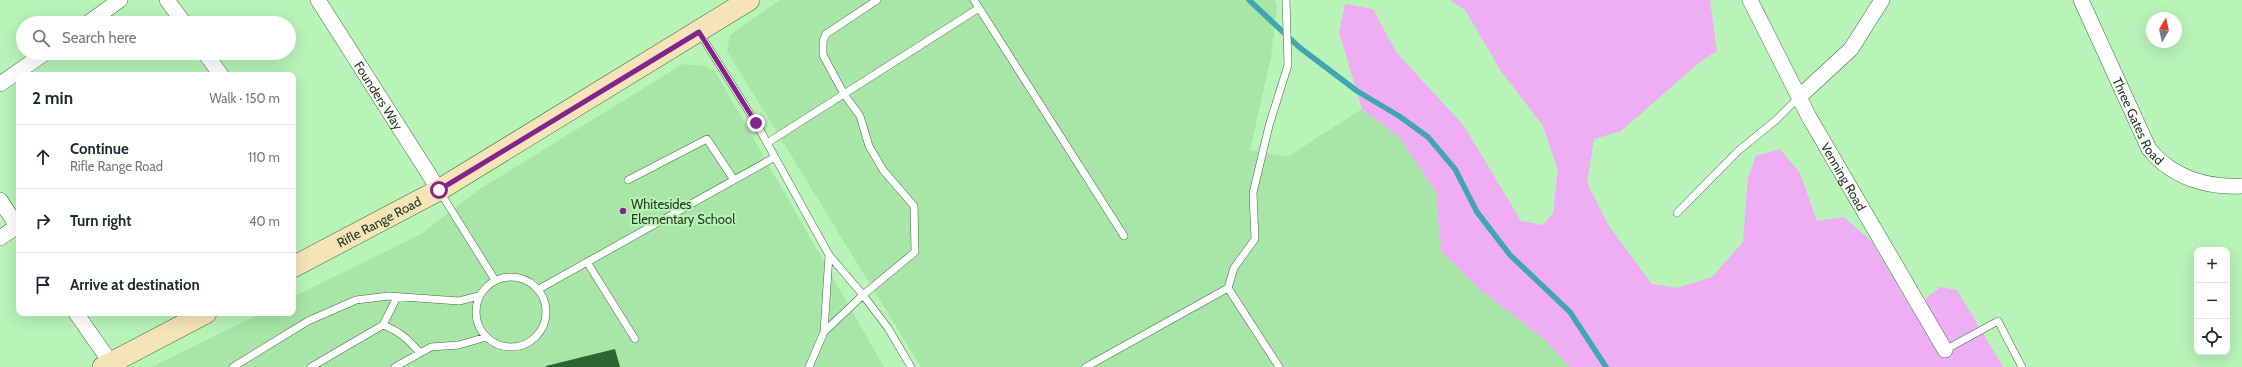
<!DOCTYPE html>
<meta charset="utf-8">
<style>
body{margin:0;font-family:Cabin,sans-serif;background:#f6f6f7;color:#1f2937}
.controls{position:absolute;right:12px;bottom:12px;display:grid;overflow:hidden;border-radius:8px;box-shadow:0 4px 16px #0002}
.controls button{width:36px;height:36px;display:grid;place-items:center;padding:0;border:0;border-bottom:1px solid #e0e1e3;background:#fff;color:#1f2937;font:20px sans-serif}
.compass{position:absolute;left:2146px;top:12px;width:36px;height:36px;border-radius:50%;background:#fff;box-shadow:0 4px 16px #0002;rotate:9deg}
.stop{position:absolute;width:12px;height:12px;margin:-9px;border:3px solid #85238d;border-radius:50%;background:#fff}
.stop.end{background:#85238d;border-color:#fff;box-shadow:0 1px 4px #0008}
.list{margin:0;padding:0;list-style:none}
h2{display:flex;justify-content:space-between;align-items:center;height:52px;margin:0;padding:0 16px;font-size:17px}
h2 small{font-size:13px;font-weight:400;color:#747a83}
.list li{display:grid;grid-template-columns:26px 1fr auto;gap:12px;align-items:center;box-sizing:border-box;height:64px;padding:0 16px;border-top:1px solid #e0e1e3}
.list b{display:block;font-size:15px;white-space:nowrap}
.list p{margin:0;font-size:13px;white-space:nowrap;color:#747a83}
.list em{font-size:13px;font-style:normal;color:#747a83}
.icon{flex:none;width:22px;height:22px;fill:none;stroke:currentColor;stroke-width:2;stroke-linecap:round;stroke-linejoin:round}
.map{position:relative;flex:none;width:2242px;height:367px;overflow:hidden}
.search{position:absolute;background:#fff;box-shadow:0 4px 16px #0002;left:16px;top:16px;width:280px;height:44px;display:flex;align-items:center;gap:10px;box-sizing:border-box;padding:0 14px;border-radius:22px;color:#747a83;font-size:15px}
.panel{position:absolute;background:#fff;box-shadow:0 4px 16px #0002;left:16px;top:72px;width:280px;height:244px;border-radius:8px}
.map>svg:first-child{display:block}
.built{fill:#a7e6a7}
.green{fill:#efaef3}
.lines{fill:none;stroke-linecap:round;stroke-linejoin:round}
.stream{stroke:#40a6b1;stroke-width:5.5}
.building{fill:#2e6431}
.lane-casing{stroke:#3b713e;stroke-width:8}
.street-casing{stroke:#3b713e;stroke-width:16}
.secondary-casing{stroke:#3b713e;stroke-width:22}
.lane{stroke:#fff;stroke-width:7}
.street{stroke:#fff;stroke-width:15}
.secondary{stroke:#f4e4b8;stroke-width:21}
.route{stroke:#85238d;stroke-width:5}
.poi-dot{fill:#85238d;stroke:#b8f3b8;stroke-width:1.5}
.labels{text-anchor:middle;stroke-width:4;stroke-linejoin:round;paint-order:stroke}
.street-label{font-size:13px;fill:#243b24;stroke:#b8f3b8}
.poi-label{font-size:13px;fill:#243b24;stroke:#b8f3b8;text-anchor:start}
</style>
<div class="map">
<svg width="2242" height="367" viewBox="0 0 2242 367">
<rect width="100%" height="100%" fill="#b8f3b8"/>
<!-- built -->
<path class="built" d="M780,0H1275L1277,7L1271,57L1250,150L1287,157L1362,109L1399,137L1436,192L1441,251L1477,287L1545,340L1570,367H921L727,51L730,35Z
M683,64L704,66L716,73L884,367H152L261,313H293V297L421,234L480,189Z"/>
<!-- green -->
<path class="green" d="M1450,0H1710L1717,51L1700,62L1621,131L1594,139L1587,183L1609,226L1652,284L1677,288L1712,277L1743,242L1748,178L1756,156L1780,149L1800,173L1817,221L1844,217L1872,242L1912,310L1940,287L1957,290L2003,367H1570L1545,340L1477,287L1441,251L1436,192L1399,137L1362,109L1339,32L1345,4L1373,9L1396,52L1464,126L1521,221L1543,225L1553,213L1558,170L1543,126L1501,71L1465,10Z"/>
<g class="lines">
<!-- stream -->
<path class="stream" d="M1249,0L1299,47L1357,91L1399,116L1428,137L1455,169L1477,212L1510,255L1570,312L1606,367"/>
</g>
<!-- building -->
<path class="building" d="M615,349L620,367H546V366Z"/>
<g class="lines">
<defs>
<path id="lane" d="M979,8L1124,236
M699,32L756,123L829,255L863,295L888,328L911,367
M767,143L979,8L974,0
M628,180L707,139L734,180
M440,192L495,280
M1677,213L1738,151L1776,120L1799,97
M587,262L635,339
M476 312a35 35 0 1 1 70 0a35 35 0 1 1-70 0Z
M539,289L775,157
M383,325C399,331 408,339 420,353
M824,332L829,255
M1945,350L1998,321L2022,367
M233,367L308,321L356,300L389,296L459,301L479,296
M311,367L383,325L397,297
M395,367L431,347L459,345L486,337
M809,367L824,332L863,295L915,252L914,206L883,170L869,146L860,116L844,94L823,55V41L826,34L877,0
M1086,367L1228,288
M1279,367L1228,288L1234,268L1255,239L1253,193L1269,126L1288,65L1286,0"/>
<g id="street">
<path d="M167,0L184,23"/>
<path id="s1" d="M318,0L439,190"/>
<path id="s2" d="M1750,0L1809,117L1945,350"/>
<path id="s3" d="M2081,0L2149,149C2172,177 2206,188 2242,186"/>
<path d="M88,23L120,0"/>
<path d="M205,53L221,75"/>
<path d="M0,84L45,53"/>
<path d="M1799,97L1851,49L1882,0"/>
<path d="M0,200L19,229"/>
<path d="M0,238L19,225"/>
<path d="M76,313L111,363"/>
</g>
<g id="secondary">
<path id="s4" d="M293,267L439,190L749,0"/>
<path d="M103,367L206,313"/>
</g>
</defs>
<!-- lane casing -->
<use href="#lane" class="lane-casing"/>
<!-- street casing -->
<use href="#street" class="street-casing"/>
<!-- secondary casing -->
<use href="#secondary" class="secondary-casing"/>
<!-- lane -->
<use href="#lane" class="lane"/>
<!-- street -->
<use href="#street" class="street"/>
<!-- secondary -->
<use href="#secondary" class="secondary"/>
</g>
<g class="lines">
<!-- route -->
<path class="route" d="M439,190L699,32L756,123"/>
</g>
<!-- markers -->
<circle class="poi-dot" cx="623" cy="211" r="4"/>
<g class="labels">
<!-- street labels -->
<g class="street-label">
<text dy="5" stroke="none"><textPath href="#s1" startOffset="113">Founders Way</textPath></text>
<text dy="5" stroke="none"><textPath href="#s3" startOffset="134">Three Gates Road</textPath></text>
<text dy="5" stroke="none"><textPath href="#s2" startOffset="200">Venning Road</textPath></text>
<text dy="5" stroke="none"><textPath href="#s4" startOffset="97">Rifle Range Road</textPath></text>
</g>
<!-- poi labels -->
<g class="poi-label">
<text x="631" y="209">Whitesides<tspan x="631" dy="15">Elementary School</tspan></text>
</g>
</g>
</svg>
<div class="controls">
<button>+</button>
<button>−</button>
<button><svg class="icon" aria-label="locate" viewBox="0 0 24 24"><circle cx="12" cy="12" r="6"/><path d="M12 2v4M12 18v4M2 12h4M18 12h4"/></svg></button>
</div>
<svg class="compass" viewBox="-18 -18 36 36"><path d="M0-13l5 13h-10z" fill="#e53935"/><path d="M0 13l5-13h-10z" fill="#747a83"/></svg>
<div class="stop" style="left:439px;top:190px"></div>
<div class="stop end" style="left:756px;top:123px"></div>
<div class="search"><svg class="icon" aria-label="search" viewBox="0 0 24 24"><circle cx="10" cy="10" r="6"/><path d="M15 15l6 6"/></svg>Search here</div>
<section class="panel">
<h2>2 min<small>Walk · 150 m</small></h2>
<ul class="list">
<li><svg class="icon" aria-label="ahead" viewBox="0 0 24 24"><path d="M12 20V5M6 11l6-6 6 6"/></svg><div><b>Continue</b><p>Rifle Range Road</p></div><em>110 m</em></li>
<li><svg class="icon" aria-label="right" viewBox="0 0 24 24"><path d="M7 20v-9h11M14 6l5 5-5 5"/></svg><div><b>Turn right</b></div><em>40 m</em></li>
<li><svg class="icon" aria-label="arrive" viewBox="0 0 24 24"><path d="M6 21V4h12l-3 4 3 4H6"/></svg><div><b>Arrive at destination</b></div></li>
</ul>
</section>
</div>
